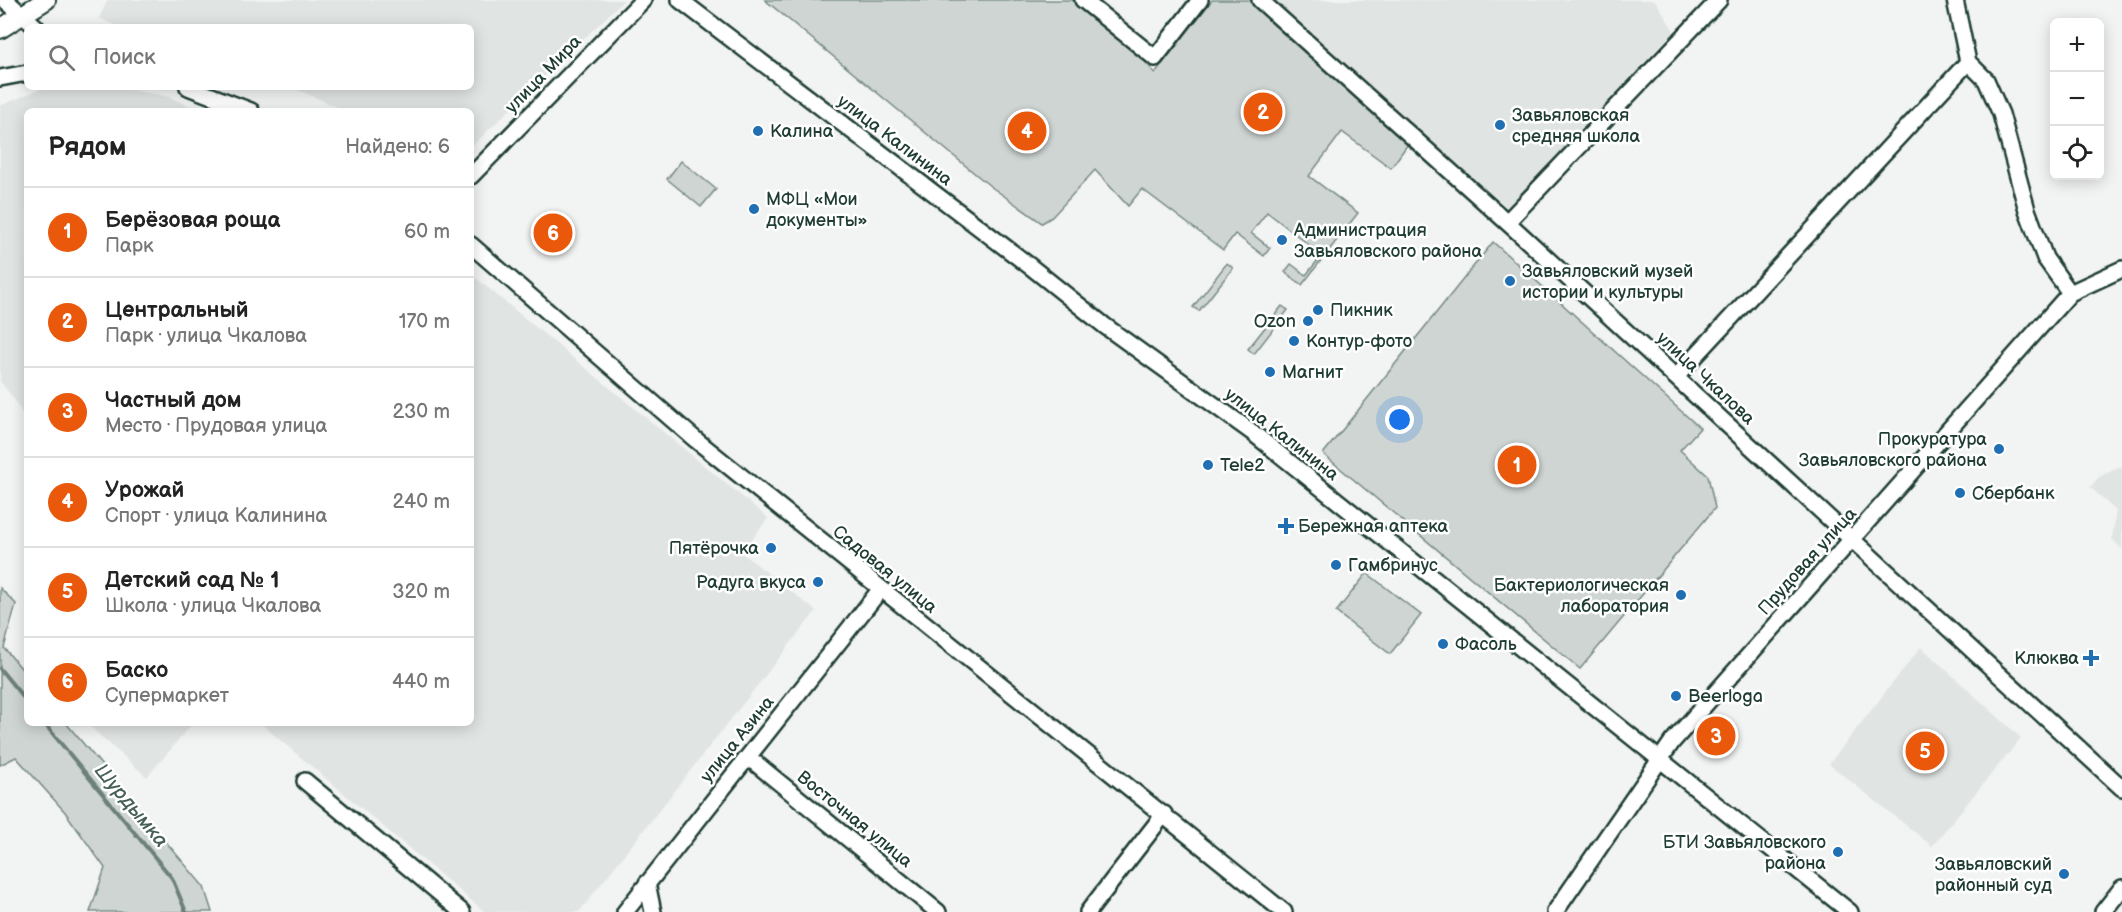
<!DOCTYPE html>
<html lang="ru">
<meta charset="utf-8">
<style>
body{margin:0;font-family:"Balsamiq Sans",sans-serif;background:#f6f6f6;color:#222}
.controls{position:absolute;right:18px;top:18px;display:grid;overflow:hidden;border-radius:9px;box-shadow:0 3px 15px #0003}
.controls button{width:54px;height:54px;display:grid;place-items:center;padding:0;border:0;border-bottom:2px solid #e0e0e0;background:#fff;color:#222;font:30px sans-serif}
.you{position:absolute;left:1400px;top:420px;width:21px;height:21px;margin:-15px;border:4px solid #fff;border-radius:50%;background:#1a73e8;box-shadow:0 0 0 9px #1a73e833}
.badge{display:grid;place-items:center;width:39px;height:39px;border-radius:50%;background:#ea580c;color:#fff;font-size:20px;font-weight:700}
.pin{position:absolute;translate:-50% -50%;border:3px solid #fff;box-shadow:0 2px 6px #0006}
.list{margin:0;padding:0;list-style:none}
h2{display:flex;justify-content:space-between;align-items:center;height:78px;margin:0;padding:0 24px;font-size:26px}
h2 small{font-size:20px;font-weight:400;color:#767676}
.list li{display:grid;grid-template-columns:39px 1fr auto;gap:18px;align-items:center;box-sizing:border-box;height:90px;padding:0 24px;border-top:2px solid #e0e0e0}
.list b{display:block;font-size:22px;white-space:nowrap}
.list p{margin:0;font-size:20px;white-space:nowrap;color:#767676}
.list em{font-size:20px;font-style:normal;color:#767676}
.icon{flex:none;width:33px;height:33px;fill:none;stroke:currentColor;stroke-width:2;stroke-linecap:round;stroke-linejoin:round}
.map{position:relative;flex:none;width:2122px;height:912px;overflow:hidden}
.search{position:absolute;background:#fff;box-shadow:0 3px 15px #0003;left:24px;top:24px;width:450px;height:66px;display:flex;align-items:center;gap:15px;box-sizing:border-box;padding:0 21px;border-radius:9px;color:#767676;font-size:22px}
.panel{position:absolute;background:#fff;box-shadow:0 3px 15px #0003;left:24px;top:108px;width:450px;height:618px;border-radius:9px}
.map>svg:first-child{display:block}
.built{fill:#e0e4e3}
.green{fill:#ced5d3;stroke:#768984;stroke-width:1.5}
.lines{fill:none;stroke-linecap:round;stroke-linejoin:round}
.stream{stroke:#6d807b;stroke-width:4}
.minor-casing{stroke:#1f3d34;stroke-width:20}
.major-casing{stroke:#1f3d34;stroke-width:22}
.minor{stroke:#fff;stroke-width:15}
.major{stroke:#fff;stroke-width:18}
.poi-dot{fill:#1f6fb2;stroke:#fff;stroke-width:2}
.labels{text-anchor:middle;stroke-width:5;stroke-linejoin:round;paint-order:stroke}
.street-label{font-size:18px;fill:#1f3d34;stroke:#fff}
.poi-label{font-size:18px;fill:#1f3d34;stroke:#fff;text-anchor:start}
.water-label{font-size:20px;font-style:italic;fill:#465f57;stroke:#fff}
</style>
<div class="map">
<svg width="2122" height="912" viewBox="0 0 2122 912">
<rect width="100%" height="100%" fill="#f2f3f3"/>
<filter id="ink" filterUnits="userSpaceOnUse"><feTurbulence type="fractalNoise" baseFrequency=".0167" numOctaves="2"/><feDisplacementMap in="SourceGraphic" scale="12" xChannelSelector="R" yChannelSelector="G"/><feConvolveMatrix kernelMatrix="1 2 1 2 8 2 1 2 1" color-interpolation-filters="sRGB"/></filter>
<g filter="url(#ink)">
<!-- built -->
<path class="built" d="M108,0H624L471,147V111H347L291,87H471V27H118L99,18Z
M1270,0H1655L1674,31L1508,208Z
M45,87H117L169,97L201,111H27V423L16,402L0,381V106Z
M471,274L768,518L742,553L816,611L579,912H485L260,723H471Z
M2122,466V549L2112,539L2116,511L2090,487L2099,477Z
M1921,647L2021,738L1932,846L1829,764Z
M86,723H193L147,777Z"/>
<!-- green -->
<path class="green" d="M765,0H1072L1143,59L1155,73L1212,0H1252L1410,141L1391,168L1342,132L1309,176L1358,213L1302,285L1285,272L1291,264L1306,275L1322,255L1267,212L1251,233L1270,248L1264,256L1235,234L1223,250L1142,189L1128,206L1095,170L1052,217L1042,223L990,186Z
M681,161L716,189L701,207L667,179Z
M1493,242L1700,428L1680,450L1708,476L1715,508L1580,669L1323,454Z
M1227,263L1233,268L1199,311L1193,307Z
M1282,306L1288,310L1254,354L1248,349Z
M1367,573L1421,615L1390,654L1336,612Z
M0,588L16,604L4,648L27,675V723H66L204,887L212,912H90L105,868L65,812L16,757L0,765Z"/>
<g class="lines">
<!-- stream -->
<path class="stream" d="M0,669L27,702
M44,723L172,878L186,912"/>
<defs>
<path id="minor" d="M5,0L36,27
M680,0L1031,267L1105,326L1253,433L1850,912
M1083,0L1155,58L1200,0
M1260,0L1518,232L2122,788
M1955,0L1968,62L1986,80L2001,114L2027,210L2045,258L2070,293
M0,78L27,73
M188,87L251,111
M471,176L643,0
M1507,222L1719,0
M471,245L696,440L1284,912
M1676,377L1968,62
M748,757L938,912
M305,781L462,912
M647,883L653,912
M625,912L880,590
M1088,912L1164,814
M1555,912L1672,742L2070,293L2122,269
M2103,912L2122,888"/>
<path id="major" d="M0,29L46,0"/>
</defs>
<!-- minor casing -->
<use href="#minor" class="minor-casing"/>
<!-- major casing -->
<use href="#major" class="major-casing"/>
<!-- minor -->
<use href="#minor" class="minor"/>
<!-- major -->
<use href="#major" class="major"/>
</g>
</g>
<!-- markers -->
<g class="poi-dot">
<circle cx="1500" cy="125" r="6"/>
<circle cx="758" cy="131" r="6"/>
<circle cx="754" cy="209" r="6"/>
<circle cx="1282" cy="240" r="6"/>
<circle cx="1510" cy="281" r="6"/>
<circle cx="1318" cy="310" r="6"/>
<circle cx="1308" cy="321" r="6"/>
<circle cx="1294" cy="341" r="6"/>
<circle cx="1270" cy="372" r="6"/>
<circle cx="1999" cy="449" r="6"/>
<circle cx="1208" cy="465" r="6"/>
<circle cx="1960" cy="493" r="6"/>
<path d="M1283 517h6v6h6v6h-6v6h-6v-6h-6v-6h6z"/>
<circle cx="771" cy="548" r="6"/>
<circle cx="1336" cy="565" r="6"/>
<circle cx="818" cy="582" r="6"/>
<circle cx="1681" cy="595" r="6"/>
<circle cx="1443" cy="644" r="6"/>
<path d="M2088 649h6v6h6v6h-6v6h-6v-6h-6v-6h6z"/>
<circle cx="1676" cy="696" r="6"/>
<circle cx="1838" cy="852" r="6"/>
<circle cx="2064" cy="874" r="6"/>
</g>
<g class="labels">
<!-- street labels -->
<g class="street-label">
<text transform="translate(543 74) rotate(-46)" y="6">улица Мира</text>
<text transform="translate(895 140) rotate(37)" y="6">улица Калинина</text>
<text transform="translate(1706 378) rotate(43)" y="6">улица Чкалова</text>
<text transform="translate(1282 434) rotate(38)" y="6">улица Калинина</text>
<text transform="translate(1807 561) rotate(-48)" y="6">Прудовая улица</text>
<text transform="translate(885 569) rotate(39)" y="6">Садовая улица</text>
<text transform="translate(737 739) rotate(-51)" y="6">улица Азина</text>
<text transform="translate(855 819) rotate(39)" y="6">Восточная улица</text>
</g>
<!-- poi labels -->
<g class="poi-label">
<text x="1512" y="121">Завьяловская<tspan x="1512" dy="21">средняя школа</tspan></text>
<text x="770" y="137">Калина</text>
<text x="766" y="205">МФЦ «Мои<tspan x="766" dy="21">документы»</tspan></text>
<text x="1294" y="236">Администрация<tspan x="1294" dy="21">Завьяловского района</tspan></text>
<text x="1522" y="277">Завьяловский музей<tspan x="1522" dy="21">истории и культуры</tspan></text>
<text x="1330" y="316">Пикник</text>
<text x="1296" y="327" text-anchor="end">Ozon</text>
<text x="1306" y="347">Контур-фото</text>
<text x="1282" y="378">Магнит</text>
<text x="1987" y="445" text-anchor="end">Прокуратура<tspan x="1987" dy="21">Завьяловского района</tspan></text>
<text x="1220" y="471">Tele2</text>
<text x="1972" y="499">Сбербанк</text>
<text x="1298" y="532">Бережная аптека</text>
<text x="759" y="554" text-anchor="end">Пятёрочка</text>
<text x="1348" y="571">Гамбринус</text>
<text x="806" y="588" text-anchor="end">Радуга вкуса</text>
<text x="1669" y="591" text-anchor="end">Бактериологическая<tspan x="1669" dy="21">лаборатория</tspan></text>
<text x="1455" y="650">Фасоль</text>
<text x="2079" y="664" text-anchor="end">Клюква</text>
<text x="1688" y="702">Beerloga</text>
<text x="1826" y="848" text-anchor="end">БТИ Завьяловского<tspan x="1826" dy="21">района</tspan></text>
<text x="2052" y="870" text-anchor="end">Завьяловский<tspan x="2052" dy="21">районный суд</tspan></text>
</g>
<!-- water labels -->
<g class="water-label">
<text transform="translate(132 805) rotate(50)" y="7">Шурдымка</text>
</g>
</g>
</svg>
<div class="controls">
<button>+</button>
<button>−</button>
<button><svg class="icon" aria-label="locate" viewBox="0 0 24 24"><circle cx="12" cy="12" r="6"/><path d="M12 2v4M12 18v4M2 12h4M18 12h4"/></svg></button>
</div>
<div class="you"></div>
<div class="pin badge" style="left:1517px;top:465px">1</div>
<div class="pin badge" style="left:1263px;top:112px">2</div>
<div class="pin badge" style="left:1716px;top:736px">3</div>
<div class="pin badge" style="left:1027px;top:131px">4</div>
<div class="pin badge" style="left:1925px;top:751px">5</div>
<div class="pin badge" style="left:553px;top:233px">6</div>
<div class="search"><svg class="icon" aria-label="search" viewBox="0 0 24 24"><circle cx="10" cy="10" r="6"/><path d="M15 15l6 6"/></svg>Поиск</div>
<section class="panel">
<h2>Рядом<small>Найдено: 6</small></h2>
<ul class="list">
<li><span class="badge">1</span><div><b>Берёзовая роща</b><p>Парк</p></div><em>60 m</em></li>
<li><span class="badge">2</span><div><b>Центральный</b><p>Парк · улица Чкалова</p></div><em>170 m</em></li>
<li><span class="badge">3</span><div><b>Частный дом</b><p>Место · Прудовая улица</p></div><em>230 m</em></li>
<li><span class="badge">4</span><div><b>Урожай</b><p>Спорт · улица Калинина</p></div><em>240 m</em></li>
<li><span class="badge">5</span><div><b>Детский сад № 1</b><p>Школа · улица Чкалова</p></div><em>320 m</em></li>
<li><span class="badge">6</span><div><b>Баско</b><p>Супермаркет</p></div><em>440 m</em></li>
</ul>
</section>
</div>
